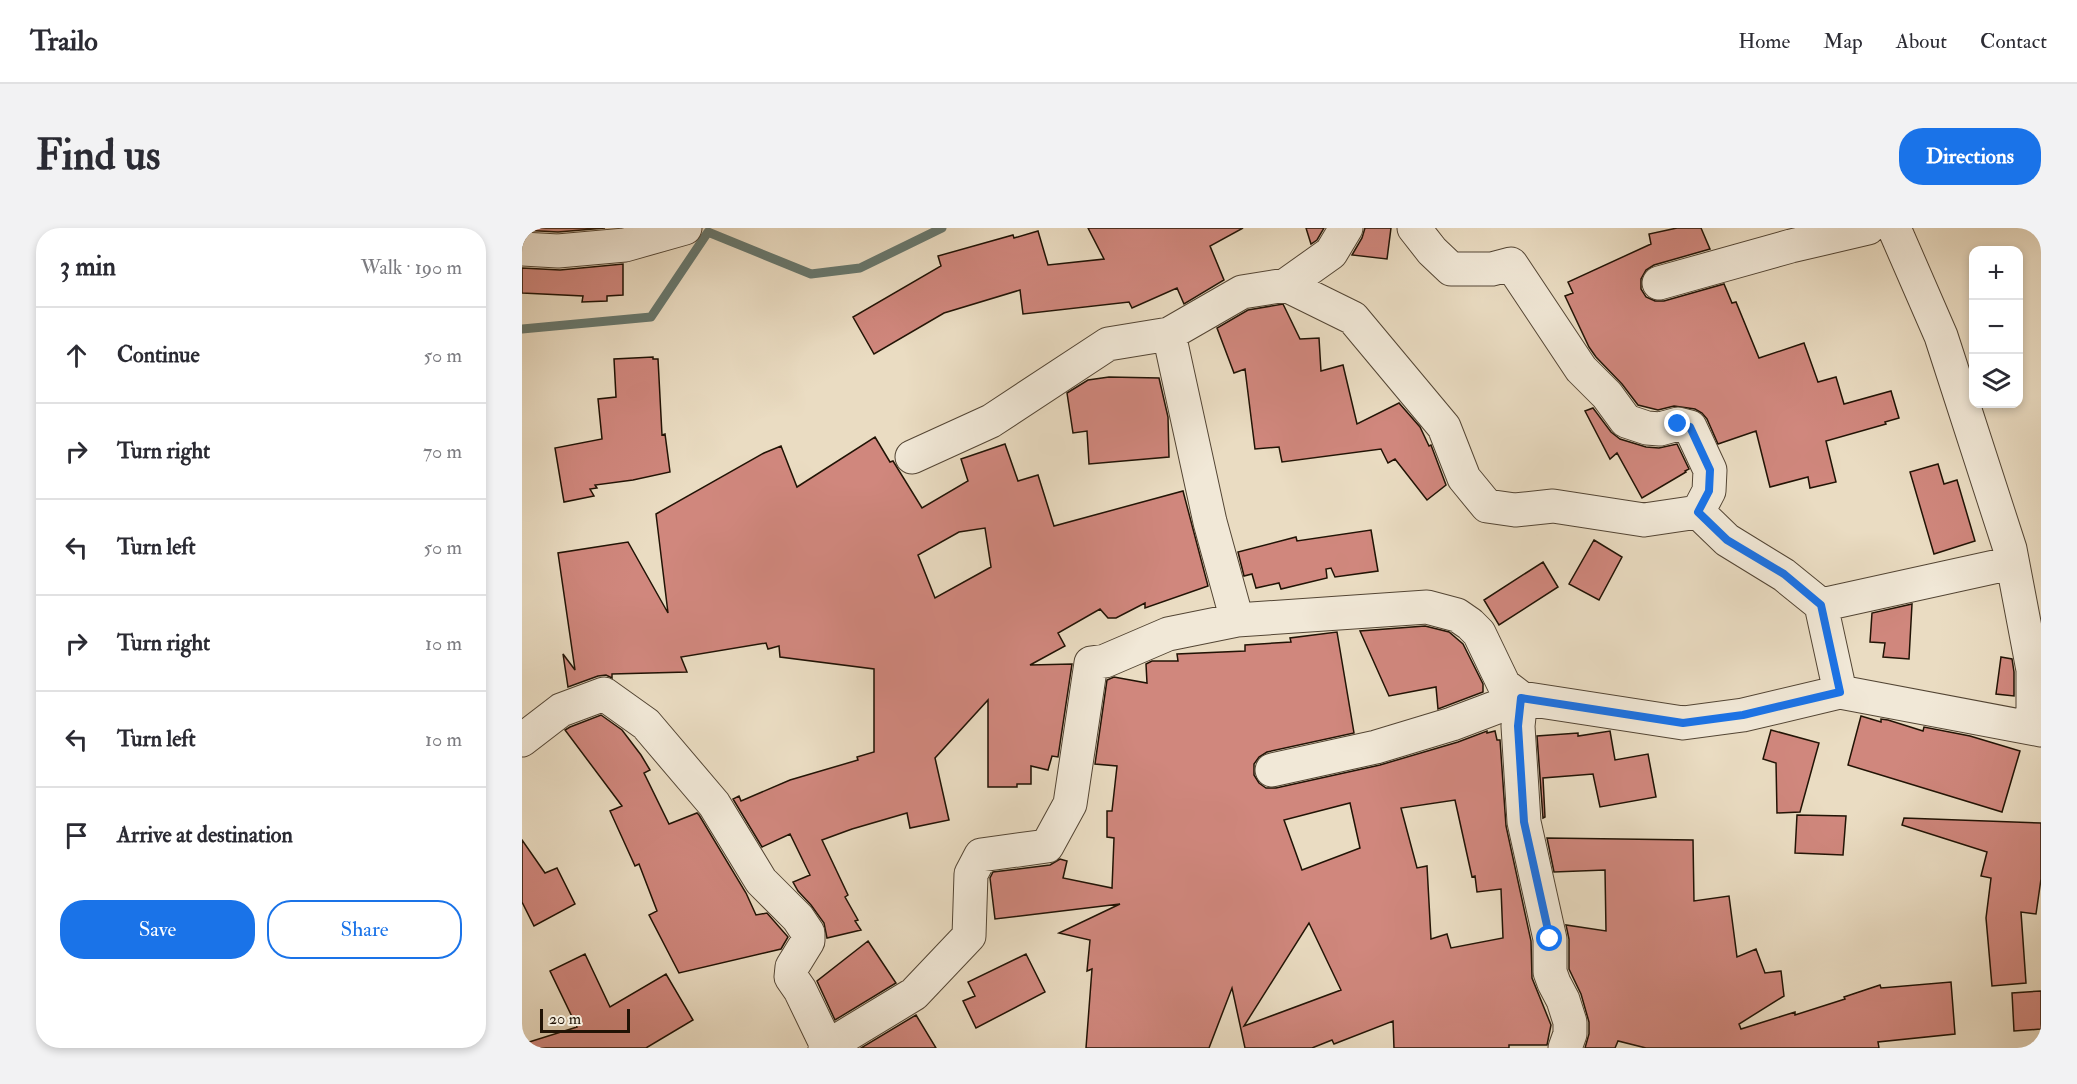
<!DOCTYPE html>
<meta charset="utf-8">
<style>
body{margin:0;font-family:"IM FELL Double Pica",serif;background:#f2f2f3;color:#2b2b33}
.controls{position:absolute;right:18px;top:18px;display:grid;overflow:hidden;border-radius:12px;box-shadow:0 3px 9px #0003}
.controls button{width:54px;height:54px;display:grid;place-items:center;padding:0;border:0;border-bottom:2px solid #e1e1e2;background:#fff;color:#2b2b33;font:30px sans-serif}
.scale{position:absolute;left:18px;bottom:15px;width:90px;box-sizing:border-box;padding-left:6px;border:3px solid #211305;border-top:0;font-size:16px;line-height:21px;white-space:nowrap;color:#211305;-webkit-text-stroke:4px #f1e8d7;paint-order:stroke}
.stop{position:absolute;width:18px;height:18px;margin:-14px;border:4px solid #1a73e8;border-radius:50%;background:#fff}
.stop.end{background:#1a73e8;border-color:#fff;box-shadow:0 2px 6px #0008}
.list{margin:0;padding:0;list-style:none}
h2{display:flex;justify-content:space-between;align-items:center;height:78px;margin:0;padding:0 24px;font-size:26px}
h2 small{font-size:20px;font-weight:400;color:#7c7c81}
.list li{display:grid;grid-template-columns:39px 1fr auto;gap:18px;align-items:center;box-sizing:border-box;height:96px;padding:0 24px;border-top:2px solid #e1e1e2}
.list b{display:block;font-size:22px;white-space:nowrap}
.list em{font-size:20px;font-style:normal;color:#7c7c81}
.actions{display:flex;gap:12px;padding:18px 24px}
.actions a{flex:1;padding:14px 0;border:2px solid #1a73e8;border-radius:24px;text-align:center;font-size:21px;color:#1a73e8}
.actions .main{background:#1a73e8;color:#fff}
.icon{flex:none;width:33px;height:33px;fill:none;stroke:currentColor;stroke-width:2;stroke-linecap:round;stroke-linejoin:round}
.map{position:relative;flex:none;width:1519px;height:820px;overflow:hidden;border-radius:24px}
header{display:flex;align-items:center;gap:36px;box-sizing:border-box;height:84px;padding:0 30px;background:#fff;border-bottom:2px solid #e1e1e2}
header strong{font-size:28px}
nav{display:flex;gap:33px;margin-inline-start:auto;font-size:21px}
.intro{display:flex;align-items:center;justify-content:space-between;box-sizing:border-box;height:144px;padding:0 36px}
h1{margin:0;font-size:42px}
.button{padding:15px 27px;border-radius:24px;background:#1a73e8;color:#fff;font-size:21px;font-weight:700}
main{display:flex;gap:36px;padding:0 36px}
aside{flex:1;background:#fff;border-radius:24px;box-shadow:0 3px 9px #0003}
.map>svg:first-child{display:block}
.lines{fill:none;stroke-linecap:round;stroke-linejoin:round}
.stream{stroke:#68786e;stroke-width:9}
.building{fill:#d0877d;stroke:#211305;stroke-width:1.5;fill-rule:evenodd}
.minor-casing{stroke:#534534;stroke-width:35}
.minor{stroke:#f1e8d7;stroke-width:33}
.route{stroke:#1a73e8;stroke-width:8}
</style>
<header>
<strong>Trailo</strong>
<nav><a>Home</a><a>Map</a><a>About</a><a>Contact</a></nav>
</header>
<div class="intro"><h1>Find us</h1><a class="button">Directions</a></div>
<main>
<aside>
<h2>3 min<small>Walk · 190 m</small></h2>
<ul class="list">
<li><svg class="icon" aria-label="ahead" viewBox="0 0 24 24"><path d="M12 20V5M6 11l6-6 6 6"/></svg><div><b>Continue</b></div><em>50 m</em></li>
<li><svg class="icon" aria-label="right" viewBox="0 0 24 24"><path d="M7 20v-9h11M14 6l5 5-5 5"/></svg><div><b>Turn right</b></div><em>70 m</em></li>
<li><svg class="icon" aria-label="left" viewBox="0 0 24 24"><path d="M17 20v-9H6M10 6l-5 5 5 5"/></svg><div><b>Turn left</b></div><em>50 m</em></li>
<li><svg class="icon" aria-label="right" viewBox="0 0 24 24"><path d="M7 20v-9h11M14 6l5 5-5 5"/></svg><div><b>Turn right</b></div><em>10 m</em></li>
<li><svg class="icon" aria-label="left" viewBox="0 0 24 24"><path d="M17 20v-9H6M10 6l-5 5 5 5"/></svg><div><b>Turn left</b></div><em>10 m</em></li>
<li><svg class="icon" aria-label="arrive" viewBox="0 0 24 24"><path d="M6 21V4h12l-3 4 3 4H6"/></svg><div><b>Arrive at destination</b></div></li>
</ul>
<div class="actions"><a class="main">Save</a><a>Share</a></div>
</aside>
<div class="map">
<svg width="1519" height="820" viewBox="0 0 1519 820">
<rect width="100%" height="100%" fill="#eadcc2"/>
<filter id="stains"><feTurbulence type="fractalNoise" baseFrequency=".00333" numOctaves="4"/><feColorMatrix values="0 0 0 0 .2 0 0 0 0 .09 0 0 0 0 .02 0 0 0 .5 -.17"/></filter>
<radialGradient id="worn" r=".72"><stop offset=".6" stop-color="#630" stop-opacity="0"/><stop offset="1" stop-color="#630" stop-opacity=".3"/></radialGradient>
<g class="lines">
<!-- stream -->
<path class="stream" d="M0,101L129,89L186,4L289,46L338,40L420,0"/>
</g>
<!-- building -->
<path class="building" d="M0,0H83L36,4L0,2Z
M566,0H721L688,18L702,52L662,76L655,60L610,80L607,74L501,86L498,62L422,85L352,126L331,89L419,38L416,28L491,7L492,10L516,3L526,37L582,31Z
M784,0H802L795,12L789,16Z
M843,0H869L865,31L830,27L840,10Z
M1155,0H1179L1188,21L1132,37L1124,42L1119,51V61L1124,69L1133,73H1142L1202,56L1210,75L1214,74L1237,130L1282,115L1296,154L1314,149L1322,176L1369,163L1377,190L1363,194L1364,196L1304,213L1314,254L1288,260L1286,249L1248,259L1234,203L1196,216L1185,191L1180,185L1173,181L1152,178L1136,182L1116,177L1100,156L1074,129L1067,119L1043,68L1051,65L1046,54L1129,16L1127,6Z
M101,36V67L85,68V73L60,74L61,68L0,65V40L38,42Z
M761,76L778,111L797,110L799,143L821,137L835,196L877,175L898,199L907,218L909,217L924,257L905,272L873,231L866,235L859,221L760,234L757,219L733,221L723,141L712,145L695,100L726,82Z
M131,129V131H136L140,207L143,206L148,244L111,252L73,257L75,260L68,261L72,268L42,274L33,220L80,211L76,171L94,169L92,131Z
M587,149L637,150L646,189L647,229L567,236L565,203L551,205L545,165L566,152Z
M1071,180L1089,204L1098,211L1124,219L1137,220L1155,216L1167,241L1163,243L1164,244L1120,270L1095,225L1088,231L1063,183Z
M353,209L368,234L371,233L400,280L446,253L439,231L483,216L496,253L516,247L532,298L661,263L686,358L623,380V375L594,390H586L578,381L536,405L543,418L508,437L550,436L536,529L530,528L526,542L509,538V556H495V559H466V472L413,530L427,592L388,600L385,585L330,601L300,612L326,667L323,669L336,692L333,693L339,702L305,710L302,695L289,677L276,663L271,654L288,647L268,606L240,619L211,571L217,568L219,573L268,552L336,532L335,529L352,524V441L258,429L257,418L246,421L244,415L159,429L165,444L90,446V450L84,447L76,448L46,459L41,426L53,442L36,325L106,314L146,385L134,286L242,225L259,218L275,259ZM463,300L469,339L413,370L396,327L437,304Z
M1416,236L1422,256L1435,252L1453,313L1412,326L1388,244Z
M849,302L856,343L813,349L809,340L804,341L805,350L759,361L757,355L734,360L730,346L722,348L716,324L774,309L775,313Z
M1072,312L1100,329L1077,372L1047,356Z
M1021,334L1036,359L977,397L962,372Z
M1390,376L1387,431L1361,429L1363,415L1348,414L1350,385Z
M903,398L927,404L941,416L961,456V464L916,481L914,459L867,468L838,403Z
M815,404L832,505L745,524L737,529L732,536V547L737,555L744,560H754L858,537L936,514L965,503V505L973,503L975,512H978L984,598L1009,713L1010,750L1029,797L1025,817H987V820H872L871,793L812,816L810,812L790,820H723L710,760L687,820H564L570,741L565,743L568,712L537,705L598,676L473,691L468,650L471,644L528,637L538,631L545,633L541,650L590,660L592,610L585,609V583H590L595,538L573,536L585,452L592,449L625,455L624,436L630,433H656L655,426L723,423V417L769,414L768,410ZM933,572L950,649L953,648L955,664L979,661L981,710L929,720L925,706L909,711L905,638L895,640L879,580ZM828,575L838,620L780,642L762,592ZM787,695L819,762L722,798Z
M1479,429L1490,431L1492,444V468L1474,466Z
M79,487L100,502L119,527L128,542L122,545L147,596L175,585L177,587L224,665L234,687L245,685L266,709L259,721L157,745L127,687L135,683L117,636L113,638L88,583L100,578L43,502L48,499Z
M1339,488L1359,494V491L1366,492L1401,503L1402,499L1448,508L1498,523L1480,584L1326,537Z
M1249,502L1297,515L1278,584L1255,585L1254,535L1241,531Z
M1088,503L1093,532L1126,526L1134,569L1078,579L1071,546L1021,550L1023,589L1021,590L1015,508L1056,505V508Z
M1275,587L1324,588L1321,627L1273,625Z
M1382,590L1519,595V651L1514,686L1499,684L1504,755L1470,758L1464,690L1469,650L1459,648L1465,624L1380,597Z
M1025,610L1171,612L1172,673L1207,668L1215,729L1234,721L1243,745L1259,743L1262,768L1217,796L1219,801L1273,784V787L1323,771L1322,769L1358,757L1359,760L1429,754L1433,806L1356,814L1357,820H1124L1096,813L1093,820H1063L1067,806V794L1059,766L1047,741V711L1044,697L1084,703L1083,642L1032,644Z
M0,612L23,645L35,640L53,676L12,698L0,674Z
M346,713L374,755L313,792L295,753Z
M63,726L88,779L144,746L171,792L124,820H8L7,814L55,799L28,743Z
M504,726L523,764L454,800L441,773L453,768L446,754Z
M1519,763V801L1492,803L1490,765Z
M394,787L414,820H339Z"/>
<g class="lines">
<defs>
<path id="minor" d="M892,0L910,23L929,41H970L989,36L1059,141L1085,167L1104,193L1125,200L1138,201L1156,196L1168,199L1188,242L1187,263L1176,284L1205,312L1262,347L1299,377L1318,464
M1372,0L1419,108L1488,321L1511,442V500
M0,21L36,23L103,17L163,0
M1137,55L1269,18L1346,0
M764,57L809,25L824,0
M647,106L688,294L715,392
M390,229L469,193L586,116L647,106L720,64L764,57L831,90L922,199L942,250L965,278L993,282L1031,278L1122,292L1176,284
M1299,377L1490,335
M0,512L39,482L82,466L124,496L192,576L239,653L276,690L286,705V713L270,739L269,749L278,762L305,818
M750,542L854,519L930,496L999,470L1161,495L1221,487L1318,464L1519,502
M303,820L392,766L447,708L449,646L459,627L525,618L548,576L569,435L583,433L646,406L715,392L905,379L935,387L948,396L957,405L982,457L999,470L996,498L1002,594L1028,711V744L1032,755L1041,772L1048,794V806L1043,820"/>
</defs>
<!-- minor casing -->
<use href="#minor" class="minor-casing"/>
<!-- minor -->
<use href="#minor" class="minor"/>
</g>
<g class="lines">
<!-- route -->
<path class="route" d="M1028,711L1002,594L996,498L999,470L1161,495L1221,487L1318,464L1299,377L1262,346L1205,312L1176,284L1187,263L1188,242L1168,199L1156,196"/>
</g>
<rect width="100%" height="100%" filter="url(#stains)"/>
<rect width="100%" height="100%" fill="url(#worn)"/>
</svg>
<div class="controls">
<button>+</button>
<button>−</button>
<button><svg class="icon" aria-label="layers" viewBox="0 0 24 24"><path d="M12 4l9 5-9 5-9-5zM3 14l9 5 9-5"/></svg></button>
</div>
<div class="scale">20 m</div>
<div class="stop" style="left:1028px;top:711px"></div>
<div class="stop end" style="left:1156px;top:196px"></div>
</div>
</main>
